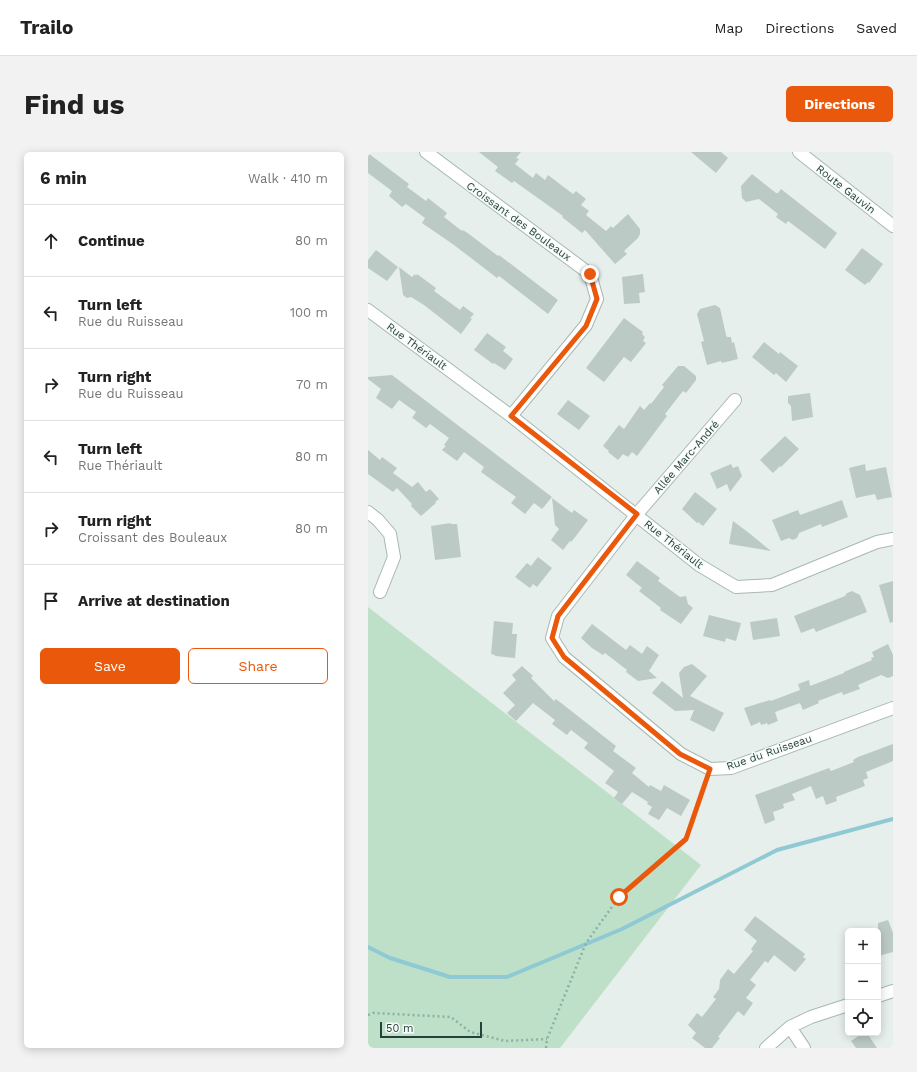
<!DOCTYPE html>
<meta charset="utf-8">
<style>
body{margin:0;font-family:"Work Sans",sans-serif;background:#f2f2f2;color:#222}
.controls{position:absolute;right:12px;bottom:12px;display:grid;overflow:hidden;border-radius:6px;box-shadow:0 2px 10px #0003}
.controls button{width:36px;height:36px;display:grid;place-items:center;padding:0;border:0;border-bottom:1px solid #e0e0e0;background:#fff;color:#222;font:20px sans-serif}
.scale{position:absolute;left:12px;bottom:10px;width:102px;box-sizing:border-box;padding-left:4px;border:2px solid #24423a;border-top:0;font-size:11px;line-height:14px;white-space:nowrap;color:#24423a;-webkit-text-stroke:3px #f7fbf9;paint-order:stroke}
.stop{position:absolute;width:12px;height:12px;margin:-9px;border:3px solid #ea580c;border-radius:50%;background:#fff}
.stop.end{background:#ea580c;border-color:#fff;box-shadow:0 1px 4px #0008}
.list{margin:0;padding:0;list-style:none}
h2{display:flex;justify-content:space-between;align-items:center;height:52px;margin:0;padding:0 16px;font-size:17px}
h2 small{font-size:13px;font-weight:400;color:#767676}
.list li{display:grid;grid-template-columns:26px 1fr auto;gap:12px;align-items:center;box-sizing:border-box;height:72px;padding:0 16px;border-top:1px solid #e0e0e0}
.list b{display:block;font-size:15px;white-space:nowrap}
.list p{margin:0;font-size:13px;white-space:nowrap;color:#767676}
.list em{font-size:13px;font-style:normal;color:#767676}
.actions{display:flex;gap:8px;padding:12px 16px}
.actions a{flex:1;padding:9px 0;border:1px solid #ea580c;border-radius:6px;text-align:center;font-size:14px;color:#ea580c}
.actions .main{background:#ea580c;color:#fff}
.icon{flex:none;width:22px;height:22px;fill:none;stroke:currentColor;stroke-width:2;stroke-linecap:round;stroke-linejoin:round}
.map{position:relative;flex:none;width:525px;height:896px;overflow:hidden;border-radius:6px}
header{display:flex;align-items:center;gap:24px;box-sizing:border-box;height:56px;padding:0 20px;background:#fff;border-bottom:1px solid #e0e0e0}
header strong{font-size:19px}
nav{display:flex;gap:22px;margin-inline-start:auto;font-size:14px}
.intro{display:flex;align-items:center;justify-content:space-between;box-sizing:border-box;height:96px;padding:0 24px}
h1{margin:0;font-size:28px}
.button{padding:10px 18px;border-radius:6px;background:#ea580c;color:#fff;font-size:14px;font-weight:700}
main{display:flex;gap:24px;padding:0 24px}
aside{flex:1;background:#fff;border-radius:6px;box-shadow:0 2px 10px #0003}
.map>svg:first-child{display:block}
.green{fill:#bfe0c8}
.lines{fill:none;stroke-linecap:round;stroke-linejoin:round}
.stream{stroke:#8ec9d4;stroke-width:4}
.building{fill:#bbcac4}
.minor-casing{stroke:#a8b8b2;stroke-width:14}
.path{stroke:#86b3a5;stroke-width:2.5;stroke-dasharray:2 3;stroke-linecap:butt}
.minor{stroke:#fff;stroke-width:12}
.route{stroke:#ea580c;stroke-width:5}
.labels{text-anchor:middle;stroke-width:3;stroke-linejoin:round;paint-order:stroke}
.street-label{font-size:11px;fill:#24423a;stroke:#f7fbf9}
</style>
<header>
<strong>Trailo</strong>
<nav><a>Map</a><a>Directions</a><a>Saved</a></nav>
</header>
<div class="intro"><h1>Find us</h1><a class="button">Directions</a></div>
<main>
<aside>
<h2>6 min<small>Walk · 410 m</small></h2>
<ul class="list">
<li><svg class="icon" aria-label="ahead" viewBox="0 0 24 24"><path d="M12 20V5M6 11l6-6 6 6"/></svg><div><b>Continue</b></div><em>80 m</em></li>
<li><svg class="icon" aria-label="left" viewBox="0 0 24 24"><path d="M17 20v-9H6M10 6l-5 5 5 5"/></svg><div><b>Turn left</b><p>Rue du Ruisseau</p></div><em>100 m</em></li>
<li><svg class="icon" aria-label="right" viewBox="0 0 24 24"><path d="M7 20v-9h11M14 6l5 5-5 5"/></svg><div><b>Turn right</b><p>Rue du Ruisseau</p></div><em>70 m</em></li>
<li><svg class="icon" aria-label="left" viewBox="0 0 24 24"><path d="M17 20v-9H6M10 6l-5 5 5 5"/></svg><div><b>Turn left</b><p>Rue Thériault</p></div><em>80 m</em></li>
<li><svg class="icon" aria-label="right" viewBox="0 0 24 24"><path d="M7 20v-9h11M14 6l5 5-5 5"/></svg><div><b>Turn right</b><p>Croissant des Bouleaux</p></div><em>80 m</em></li>
<li><svg class="icon" aria-label="arrive" viewBox="0 0 24 24"><path d="M6 21V4h12l-3 4 3 4H6"/></svg><div><b>Arrive at destination</b></div></li>
</ul>
<div class="actions"><a class="main">Save</a><a>Share</a></div>
</aside>
<div class="map">
<svg width="525" height="896" viewBox="0 0 525 896">
<rect width="100%" height="100%" fill="#e6efeb"/>
<!-- green -->
<path class="green" d="M0,455L333,713L192,896H0Z"/>
<g class="lines">
<!-- stream -->
<path class="stream" d="M0,795L22,806L82,825H139L254,777L409,698L525,667"/>
</g>
<!-- building -->
<path class="building" d="M111,0H153L148,6L151,7L147,12L165,26L168,21L177,28L180,23L205,42L208,39L218,47L213,53L221,59L218,63L238,79L243,74L245,76L260,62L272,77V82L270,86L256,99L259,102L247,112L217,78L214,81L194,65L195,64L146,29L144,31L127,19L130,15Z
M323,0H353L360,6L348,21Z
M0,1L41,32L39,35L58,49L60,46L79,61L76,65L94,79L95,78L101,82L130,104L131,103L190,148L180,162L131,124L129,126L86,93L54,71L57,66L38,52L34,55L21,44L24,39L0,21Z
M384,22L408,41H410L413,37L469,81L457,97L420,69L418,72L408,65L410,62L391,47L378,50L374,46L373,34Z
M494,96L515,112L501,131L500,130L497,133L477,118Z
M8,98L30,115L19,129L0,116V108Z
M31,115L44,125L47,122L48,124L49,122L68,136L66,139L92,158L95,154L106,162L102,166L104,167L93,182L56,153L43,145L39,146L35,143Z
M275,122L277,140L271,141L272,151L256,152L254,125Z
M347,153L352,156L358,183L359,185H363L364,191L366,190L370,207L354,211L353,209L339,213L333,190L336,189L329,162L332,157Z
M256,166L275,180L274,182L277,185L275,189L278,191L263,210L256,205L236,230L218,216Z
M119,181L138,195L135,199L145,207L137,218L126,211L125,212L106,198Z
M396,190L411,202L412,200L430,214L418,230L408,221L406,223L384,205Z
M310,214H316L328,224V228L318,241L315,239L297,262L299,264L269,304L264,300L260,305L255,302L250,308L240,300L241,299L235,294L251,273L256,277L272,254L276,258L282,251L283,252L296,235L294,233Z
M24,223L184,345L174,357L166,351L157,362L143,351L148,345L113,320L116,315L96,300L89,309L74,298L78,294L76,293L81,286L62,272L58,276L46,267L44,266L48,260L31,248L24,257L8,246L13,237L0,227V225Z
M442,241L445,265L424,269L423,254L420,251V244Z
M200,248L222,264L211,278L189,262Z
M417,284L431,297L413,315L412,314L405,321L392,308Z
M0,298L12,308L14,305L29,316L25,321L44,335L50,330L58,340L62,337L71,347L67,350L68,351L53,364L43,354L44,352L29,336L25,340L0,322Z
M363,312L365,316L370,314L374,324L362,340L359,332L349,337L342,321Z
M497,312L498,319L518,315L524,345L509,348L507,342L488,346L481,316Z
M327,340L349,357L335,374L330,370L329,371L314,357Z
M184,346L204,361L206,358L220,368L208,384L203,390L202,389L195,398L183,388L191,377L187,373Z
M474,348L480,365L454,375L453,372L431,381L429,386L425,388L421,386L413,389L404,368L430,358L432,363Z
M365,369L381,381L403,399L361,392Z
M83,371V372H89L93,405L67,408L63,374Z
M170,405L184,416L169,435L165,432L162,436L147,425L159,411L163,414Z
M269,409L292,426L290,429L312,445L318,444L320,452L325,456L313,472L292,458L293,456L271,439L274,436L258,423Z
M525,429V470L522,471L511,433Z
M484,439L492,443L499,460L448,480L446,476L433,481L426,464L477,444L479,441Z
M341,463L373,471L368,489L358,486L357,490L335,484Z
M409,466L412,484L385,488L382,470Z
M126,469L145,471L144,482H149L147,506L127,504V503L123,502Z
M224,472L258,498L262,493L274,502L279,494L291,503L281,519L289,526L270,529L258,520L259,518L237,501L235,503L224,496L213,486Z
M520,492L525,503V524L520,526L513,523L490,533L492,537L475,543L474,540L450,549L451,551L435,558L432,551L407,560L410,569L400,573L399,571L393,573L392,570L383,574L376,556L402,548L403,549L432,538L430,532L441,528L442,534L476,521V520L504,508L503,506L506,505L504,500Z
M324,512L339,524L322,544L356,561L346,580L322,568L326,558L307,559L284,541L294,529L315,546L311,521L316,515Z
M154,514L165,524L163,526L186,549L188,547L248,594L245,599L268,616L264,621L281,635L282,633L293,639L296,633L322,648L313,664L299,656L291,668L280,662L284,655L279,652L280,650L264,640L254,652L246,646L250,640L237,631L246,619L216,596L220,591L203,578L199,583L184,572L187,568L165,551L148,569L139,561L147,553L135,541L148,528L144,523Z
M525,592V609L498,620L500,626L495,628L497,634L468,645L469,649L458,653L455,644L448,647L443,634L424,642L427,648L415,652L416,656L405,660L407,668L397,672L387,643L461,616L463,619L486,610L485,608L490,605Z
M387,764L437,802L435,805L438,807L427,820L406,803L400,811L397,809L382,828L388,833L378,846L385,851L376,864L370,859L350,885L352,886L344,896H337L324,886L328,881L320,873L329,861L334,865L348,847L345,845L351,837L352,828L360,817L366,822L385,799L383,797L389,789L376,778Z
M520,768L525,781V800L510,804V771Z
M495,881H499L509,896H488L483,889Z"/>
<g class="lines">
<defs>
<path id="minor" d="M58,0L222,122L229,147L218,173L143,264
M431,0L525,74
M0,158L143,264L331,413L368,435L404,433L509,390L525,387
M367,248L269,362L190,464L184,486L196,505L313,602L342,617L363,616L525,556
M0,360L10,368L22,382L26,405L12,440
M510,844L525,839
M422,875L436,896
M398,896L422,875L443,865L480,853"/>
</defs>
<!-- minor casing -->
<use href="#minor" class="minor-casing"/>
<!-- path -->
<path class="path" d="M0,863L5,861L83,865L102,880L137,889L179,887
M178,896L179,887L218,791L251,745L318,687L338,629"/>
<!-- minor -->
<use href="#minor" class="minor"/>
</g>
<g class="lines">
<!-- route -->
<path class="route" d="M222,122L229,147L218,174L143,264L269,362L190,464L184,486L196,505L312,602L342,617L318,687L251,745"/>
</g>
<g class="labels">
<!-- street labels -->
<g class="street-label">
<text transform="translate(478 37) rotate(38)" y="4">Route Gauvin</text>
<text transform="translate(151 69) rotate(36)" y="4">Croissant des Bouleaux</text>
<text transform="translate(49 194) rotate(36)" y="4">Rue Thériault</text>
<text transform="translate(318 305) rotate(-49)" y="4">Allée Marc-André</text>
<text transform="translate(306 392) rotate(38)" y="4">Rue Thériault</text>
<text transform="translate(401 600) rotate(-19)" y="4">Rue du Ruisseau</text>
</g>
</g>
</svg>
<div class="controls">
<button>+</button>
<button>−</button>
<button><svg class="icon" aria-label="locate" viewBox="0 0 24 24"><circle cx="12" cy="12" r="6"/><path d="M12 2v4M12 18v4M2 12h4M18 12h4"/></svg></button>
</div>
<div class="scale">50 m</div>
<div class="stop" style="left:251px;top:745px"></div>
<div class="stop end" style="left:222px;top:122px"></div>
</div>
</main>
